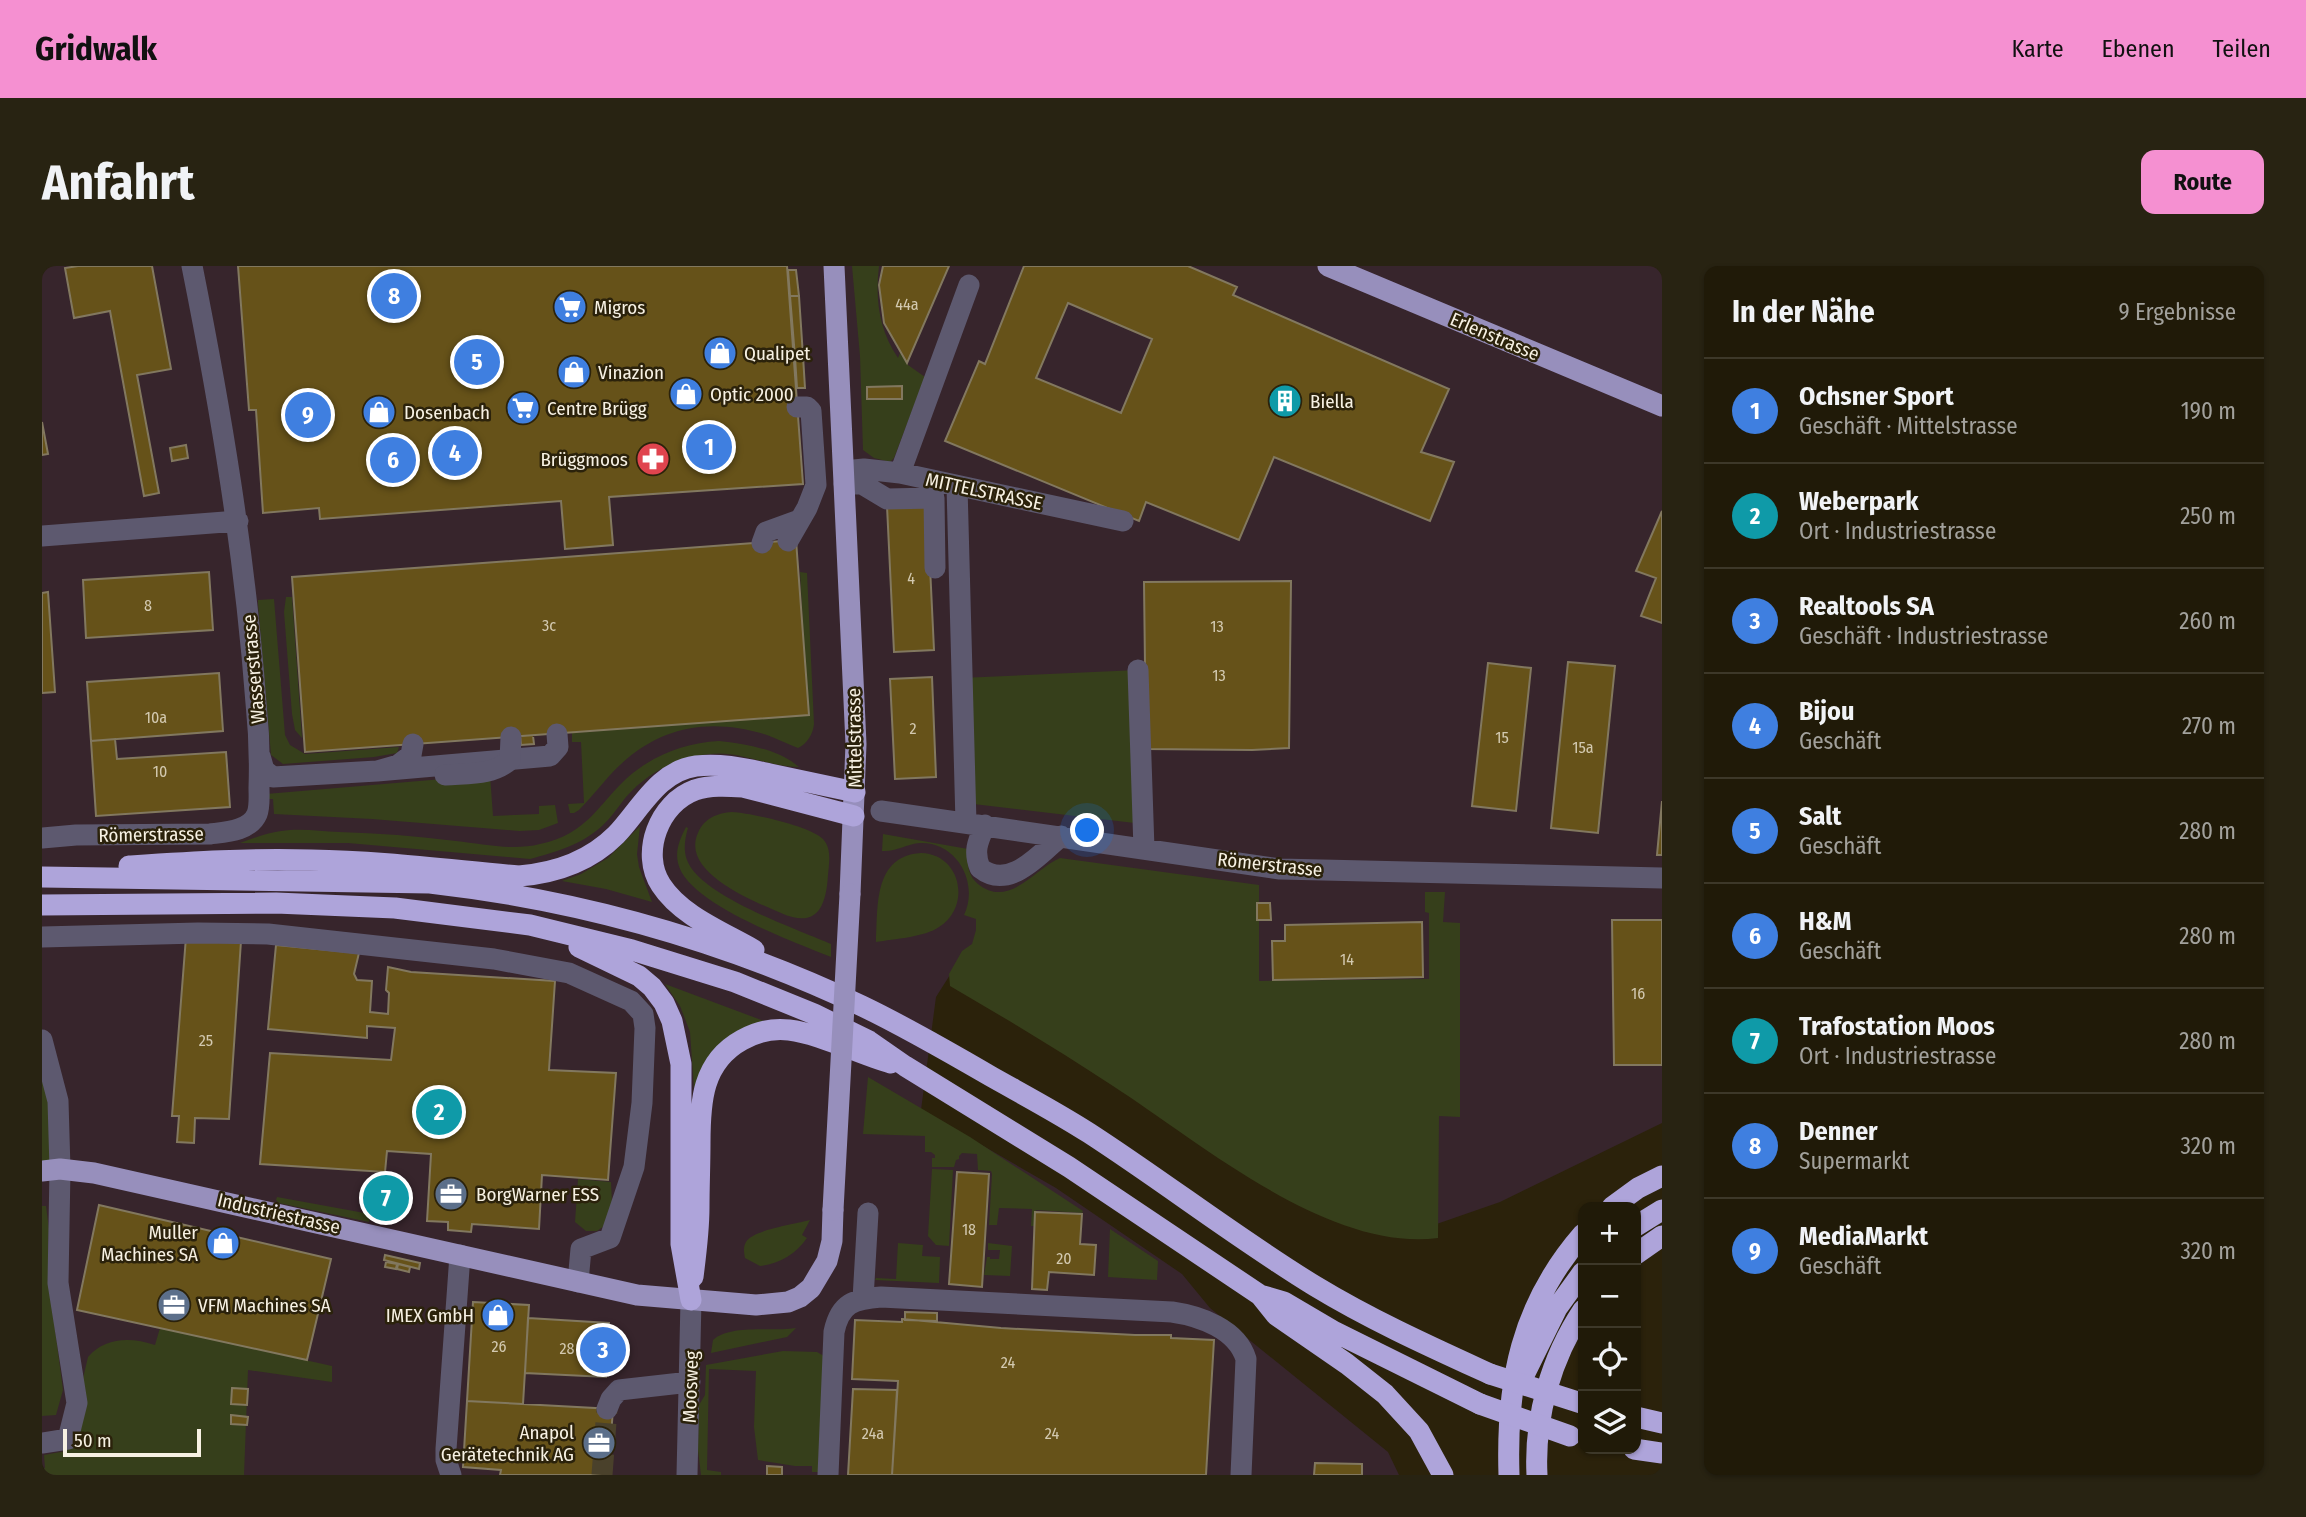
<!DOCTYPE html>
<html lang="de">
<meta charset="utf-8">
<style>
body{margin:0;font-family:"Fira Sans Condensed",sans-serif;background:#282312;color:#f1f3f6}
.controls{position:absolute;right:21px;bottom:21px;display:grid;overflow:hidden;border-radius:14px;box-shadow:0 2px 5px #0004}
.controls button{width:63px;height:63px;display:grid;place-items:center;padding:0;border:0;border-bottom:2px solid #3d3829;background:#201a08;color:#f1f3f6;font:35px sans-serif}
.scale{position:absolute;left:21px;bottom:18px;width:138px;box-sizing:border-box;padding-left:7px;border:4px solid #f7f1e3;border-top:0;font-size:19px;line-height:24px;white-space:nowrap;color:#f7f1e3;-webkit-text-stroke:5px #2b220b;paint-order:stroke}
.you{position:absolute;left:1046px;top:565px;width:24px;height:24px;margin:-18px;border:5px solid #fff;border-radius:50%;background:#1a73e8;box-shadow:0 0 0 10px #1a73e833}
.badge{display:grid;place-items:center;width:46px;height:46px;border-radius:50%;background:#f590d1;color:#fff;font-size:23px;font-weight:700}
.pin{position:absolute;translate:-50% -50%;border:4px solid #fff;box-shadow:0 2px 7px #0006}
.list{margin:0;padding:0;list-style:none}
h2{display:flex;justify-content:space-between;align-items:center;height:91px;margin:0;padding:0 28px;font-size:30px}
h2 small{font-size:23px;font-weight:400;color:#a2a19c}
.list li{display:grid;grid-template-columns:46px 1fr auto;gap:21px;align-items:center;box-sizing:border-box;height:105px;padding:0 28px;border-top:2px solid #3d3829}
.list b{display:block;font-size:26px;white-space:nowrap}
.list p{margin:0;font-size:23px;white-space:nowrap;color:#a2a19c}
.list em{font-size:23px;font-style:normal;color:#a2a19c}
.icon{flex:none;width:38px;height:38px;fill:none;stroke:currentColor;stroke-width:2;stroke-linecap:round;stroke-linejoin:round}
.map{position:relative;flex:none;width:1620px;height:1209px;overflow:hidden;border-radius:14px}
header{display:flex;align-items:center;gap:42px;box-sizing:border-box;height:98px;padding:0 35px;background:#f590d1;color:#111}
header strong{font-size:33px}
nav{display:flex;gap:38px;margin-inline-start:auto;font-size:24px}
.intro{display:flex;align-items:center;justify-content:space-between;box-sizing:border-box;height:168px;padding:0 42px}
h1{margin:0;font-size:49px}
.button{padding:18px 32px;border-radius:14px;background:#f590d1;color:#111;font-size:24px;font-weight:700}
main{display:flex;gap:42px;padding:0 42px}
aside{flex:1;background:#201a08;border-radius:14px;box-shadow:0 2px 5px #0004}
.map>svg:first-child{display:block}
.industrial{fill:#37252c}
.green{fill:#363f1b}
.building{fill:#665219;stroke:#82785f;stroke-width:2;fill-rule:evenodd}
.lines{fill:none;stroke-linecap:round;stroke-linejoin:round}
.minor-tunnel{stroke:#4a412b;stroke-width:21;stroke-dasharray:21 10;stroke-linecap:butt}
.minor{stroke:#5d596f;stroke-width:21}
.major{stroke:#978fbc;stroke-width:21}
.highway{stroke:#aea4da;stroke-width:21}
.minor-bridge{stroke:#5d596f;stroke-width:21}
.major-bridge{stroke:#978fbc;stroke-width:21}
.highway-bridge{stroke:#aea4da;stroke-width:21}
.labels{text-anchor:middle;stroke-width:5;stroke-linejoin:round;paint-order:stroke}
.number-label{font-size:16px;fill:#d3c9b0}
.poi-label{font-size:19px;fill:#f7f1e3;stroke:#2b220b;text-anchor:start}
.street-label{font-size:19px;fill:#f7f1e3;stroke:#2b220b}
</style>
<header>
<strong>Gridwalk</strong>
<nav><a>Karte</a><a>Ebenen</a><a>Teilen</a></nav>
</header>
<div class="intro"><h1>Anfahrt</h1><a class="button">Route</a></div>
<main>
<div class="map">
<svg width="1620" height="1209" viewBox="0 0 1620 1209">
<rect width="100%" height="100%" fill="#2b220b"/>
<!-- industrial -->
<path class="industrial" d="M0,0H1620V857L1458,936L1386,961L925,682L894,731L879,844L1014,922L1140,1008L1168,1042L1346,1186L1357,1209H0Z"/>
<!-- green -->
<path class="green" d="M810,0H837C833,33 837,64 856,92L858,87L866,99L883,111L852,192L848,196L832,192L821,184L818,90Z
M758,306L765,307L772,458C771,468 765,478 756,482C745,478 736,473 725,469C670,452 621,459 578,499C563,513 552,529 537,544L532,547H528L526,538L542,537L539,476H530V467L766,449Z
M244,331H250L260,472L253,464L250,448L242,346Z
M232,333L243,469L248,479L263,488L357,481L355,487L332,491L241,498L229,489L216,338V334Z
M1096,404L1101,558L923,537L919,412Z
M677,475C704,478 736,483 757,501C727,501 697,484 668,488C635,491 605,507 584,531C576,541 569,552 560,560C539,579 514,586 488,593L306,577H198C212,572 225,567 239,565C258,562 278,565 297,566C336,567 375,570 414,575C441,578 471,585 498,578C545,568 554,541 585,512C611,489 643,477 677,475Z
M448,509L451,550L497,548V540L513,539L516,557L497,564L477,565L330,553L232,548L231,533H223L224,528Z
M690,546C709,547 768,560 781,573C790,583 787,597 786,609C784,641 775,663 739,647C711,635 638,606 656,567C662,552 676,547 690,546Z
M598,560L595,588L597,601L610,636L564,623L520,615L539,608L566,592Z
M644,561L646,562C643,572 641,584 645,594C658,630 755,663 789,678V691C753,676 645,638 636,597C633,584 638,573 644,561Z
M841,568L926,583C925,596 925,609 936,618C967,643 992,603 1018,592L1217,619V715L1387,713V647L1383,646V626H1403L1401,656L1418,657V851L1397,850L1396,972C1286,986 1159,877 1071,820C1018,785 963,752 908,720L907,708L920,685L930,678L934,664V653L922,649C937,618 916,576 878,577C864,578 854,586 840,585Z
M879,587C919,588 930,640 897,661C883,671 852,673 834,676C836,641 831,590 879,587Z
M623,718L722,755C681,770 668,781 652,823L648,766L638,740Z
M0,774L18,903L0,905Z
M826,811L928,871L1041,945L1040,947L994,944L993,960H989L990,943L957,942L955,959H947L950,908L949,905L936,904L935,888L920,887L917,890V893L914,894L912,901H890V892H893V889L889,886H883V870L821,868Z
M890,903L911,904L907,980L894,979L886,970Z
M536,913L569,916L570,937L565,958L555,965H544L533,956Z
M235,931L328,948L327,956L237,937L234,934Z
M0,940H4L7,963L6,983L11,1048L21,1124L14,1149L0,1150Z
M768,954L760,969L765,972C754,988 737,998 718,1000L703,992C702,986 701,981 704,976C710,964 754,958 768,954Z
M1068,963L1116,995L1115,1014L1066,1011Z
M856,977L881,979L880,990L898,991L897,1017L833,1014L834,1012L854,1013Z
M946,977L970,980L968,1010L942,1009L945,991H948V993H957L958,984H946Z
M118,1062L290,1100V1116L206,1104L202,1209H0V1203L3,1202L2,1189L24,1185L46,1091C63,1071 89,1071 113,1079Z
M754,1062L745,1071L669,1087L671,1074C689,1058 730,1066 754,1062Z
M741,1085L775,1086L782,1090L776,1206H770V1200H753L716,1194L712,1161L714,1105L667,1103L665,1204L679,1206V1209H659L656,1184L657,1139L663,1129L664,1099Z"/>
<!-- building -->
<path class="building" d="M36,0H110L129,103L95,109L117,227L102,230L68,45L32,52L23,2Z
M196,0H745L761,218L567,231L571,279L523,283L519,235L278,253L277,242L221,247L214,144H207Z
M841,0H907L865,97L842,57L837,19Z
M982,0H1146L1195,21L1191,29L1407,123L1379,186L1412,196L1388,255L1232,191L1197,274L1104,236L1097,255L903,175L937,95L943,98ZM1026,37L1110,73L1079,147L994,112Z
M746,4H754L757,30H748Z
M748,30H757L761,90L753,91Z
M761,90L763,122H755L753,91Z
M860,120V133H825V121Z
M0,156L6,188L0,189Z
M144,179L146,192L130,195L128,182Z
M885,238L892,384L852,386L845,240Z
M1620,245V357L1599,350L1614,312L1594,305Z
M754,274L767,449L263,486L250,311Z
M167,306L171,364L44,372L41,314Z
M1249,315L1247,482L1210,484L1104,483L1102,316Z
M6,326L13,426L0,427V327Z
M1526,396L1573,400L1556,567L1509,562Z
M1446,397L1489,402L1474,545L1430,540Z
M177,407L181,465L49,475L45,416Z
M890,411L894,511L853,513L848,413Z
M478,470H491L492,478L479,479Z
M73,473L75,493L184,486L188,541L54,550L49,475Z
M1620,535V589H1615Z
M1215,637H1228L1229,654H1215Z
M1570,654H1620V799H1572Z
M1380,656L1381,711L1231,714L1230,675H1243V659Z
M144,671L199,675L187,853L153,852L152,877L135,876L137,850H130Z
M234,679L317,687L312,708L315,714L330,715L328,746L346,748L347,727L344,724L346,701L369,706L513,715L507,804L574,807L566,914L500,909L497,963L430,958L429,966L406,964V956L385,955L389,888L345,885L343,906L218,898L228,787L349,794L353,762L325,760V772L226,763Z
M915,906L947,908L940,1021L907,1018Z
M335,921L353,923L351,941H335Z
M57,939L289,993L265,1094L35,1044Z
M993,946L1040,948L1038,978L1054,979L1052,1009L1007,1006L1005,1024L990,1023Z
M343,989L378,997L377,1003L342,994Z
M344,996L355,998L354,1003L343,1001Z
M356,998L368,1001L367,1006L355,1003Z
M431,1036L487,1039L481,1138L425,1135Z
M863,1046L895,1047V1055L863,1054Z
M486,1052L567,1057L564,1111L483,1107Z
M860,1053L959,1062L1093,1069H1129V1072L1172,1074L1164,1209H850L856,1115L810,1113L813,1054L860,1056Z
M190,1122L206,1123L205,1139L189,1138Z
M811,1123L855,1124L850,1209H806Z
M425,1135L571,1143L566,1209H458L459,1204L421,1201Z
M189,1149L206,1151L205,1159L189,1158Z
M1273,1197L1320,1198V1209H1272Z
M725,1200L740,1201V1209H725Z"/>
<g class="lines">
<!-- minor-tunnel -->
<path class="minor-tunnel" d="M560,1209L565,1143"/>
<!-- minor -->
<path class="minor" d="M802,205L822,203L858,207L1081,255
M858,207L927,19
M802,218H820L845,233L892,232L893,302
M915,220L924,557
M0,270L196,255
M746,275L765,242L774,219L769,145L765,141H755
M720,277L724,266L757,254
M1096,404L1102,583
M218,490L222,504L231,511L335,505L356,499L369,489L371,478
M335,505L508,490L516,481L515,468
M839,545L1238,603L1620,612
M943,559C936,575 931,585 938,602C967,625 997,589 1019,570
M0,572L34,569L168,568C183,566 208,565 215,548C218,540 217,530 217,522C218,493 217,466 214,437C203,289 179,145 150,0
M0,671L156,667L226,668L452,693L527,707L589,735L601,748L603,762L600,837L592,901L568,972L539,983L536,1016
M0,774L16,835L18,903L16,1017L35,1137L26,1173L0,1177
M821,1033L826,947
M565,1143L569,1133L577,1124L648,1116
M409,1209L404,1194V1183L418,989
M645,1209L649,1034
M786,1209L792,1066C798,1037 812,1033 839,1031L1130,1046C1158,1050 1195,1063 1204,1093L1199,1209"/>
<!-- major -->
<path class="major" d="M792,0L814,478L808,628
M1286,0L1620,140
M0,905L18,903L52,907L595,1029L714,1039L746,1036L758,1031L769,1022L785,995L790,975L791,944"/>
<!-- highway -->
<path class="highway" d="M87,600C148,596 208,592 269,594C339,595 408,604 477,610C514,607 548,595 574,569C598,544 616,505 654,500C680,497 704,503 728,508C756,514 785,520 813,526
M0,611L388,617C537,634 683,675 820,740C864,761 907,786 950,811C982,829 1016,847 1047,867C1124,917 1196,973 1273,1020C1329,1054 1389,1081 1448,1108
M0,639L234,637L353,642L488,659L590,684L693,716L772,748L827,775L863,800L1027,901L1218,1029L1242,1036L1293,1066L1438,1138
M537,681L597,710L610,721L622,737L630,755L639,798V978L649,1034
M712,684C681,666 639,650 619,619C598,587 617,537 653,524C668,519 685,520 701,521L812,550
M1570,941L1596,922L1620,910
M1594,960L1620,944
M1594,988L1620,970
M651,1011C654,987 657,965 657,941C657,920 658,898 658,877C658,836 660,796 700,774C714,766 730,762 747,764C779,768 816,788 849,797
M1218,1029L1234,1049L1305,1098L1343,1128L1377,1165L1401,1209
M1479,1115L1515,1042L1541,1006
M1594,1151L1620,1157
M1592,1183L1620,1187
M1467,1209C1464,1116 1479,1039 1541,968
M1495,1209C1492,1151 1509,1092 1541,1044"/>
<!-- minor-bridge -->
<path class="minor-bridge" d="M403,509C425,507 450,510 468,494L469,471"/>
<!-- major-bridge -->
<path class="major-bridge" d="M791,944L808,628"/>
<!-- highway-bridge -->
<path class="highway-bridge" d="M1448,1108L1539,1137
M1438,1138L1528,1170"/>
</g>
<!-- icons -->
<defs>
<symbol id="supermarket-disc" viewBox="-11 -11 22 22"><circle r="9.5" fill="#3f7fe0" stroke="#2b220b"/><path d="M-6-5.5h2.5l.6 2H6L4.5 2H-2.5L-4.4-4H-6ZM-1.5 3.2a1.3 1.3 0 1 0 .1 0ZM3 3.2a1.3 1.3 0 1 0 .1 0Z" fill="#fff"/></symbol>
<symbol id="shop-disc" viewBox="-11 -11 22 22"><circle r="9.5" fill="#3f7fe0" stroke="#2b220b"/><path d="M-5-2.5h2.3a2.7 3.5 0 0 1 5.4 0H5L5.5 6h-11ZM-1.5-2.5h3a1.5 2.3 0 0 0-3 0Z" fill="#fff"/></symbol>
<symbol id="building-disc" viewBox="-11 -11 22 22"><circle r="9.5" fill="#0f9aa8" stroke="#2b220b"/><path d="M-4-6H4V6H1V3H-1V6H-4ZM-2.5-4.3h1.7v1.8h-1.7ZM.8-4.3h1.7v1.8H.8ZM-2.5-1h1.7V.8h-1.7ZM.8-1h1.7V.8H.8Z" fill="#fff"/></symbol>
<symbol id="pharmacy-disc" viewBox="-11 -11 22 22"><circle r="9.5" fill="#e0444e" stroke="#2b220b"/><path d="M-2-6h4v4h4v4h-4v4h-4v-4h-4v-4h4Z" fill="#fff"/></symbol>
<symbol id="office-disc" viewBox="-11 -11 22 22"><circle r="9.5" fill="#5c6f8a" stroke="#2b220b"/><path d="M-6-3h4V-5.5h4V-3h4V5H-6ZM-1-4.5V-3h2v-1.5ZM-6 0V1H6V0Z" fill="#fff"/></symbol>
</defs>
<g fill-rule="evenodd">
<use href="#supermarket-disc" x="509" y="22" width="38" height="38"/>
<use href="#shop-disc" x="659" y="68" width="38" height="38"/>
<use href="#shop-disc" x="513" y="87" width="38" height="38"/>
<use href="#shop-disc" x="625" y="109" width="38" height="38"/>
<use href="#building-disc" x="1224" y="116" width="38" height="38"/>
<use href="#supermarket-disc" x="462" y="123" width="38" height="38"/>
<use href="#shop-disc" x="318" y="127" width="38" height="38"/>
<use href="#pharmacy-disc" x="592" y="174" width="38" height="38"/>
<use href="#office-disc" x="390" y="909" width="38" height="38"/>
<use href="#shop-disc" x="162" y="958" width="38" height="38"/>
<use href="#office-disc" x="113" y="1020" width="38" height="38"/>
<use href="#shop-disc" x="437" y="1030" width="38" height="38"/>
<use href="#office-disc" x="538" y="1158" width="38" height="38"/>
</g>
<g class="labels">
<!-- number labels -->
<g class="number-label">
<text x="865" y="44">44a</text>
<text x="869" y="318">4</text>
<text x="106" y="345">8</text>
<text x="507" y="365">3c</text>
<text x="1175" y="366">13</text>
<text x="1177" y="415">13</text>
<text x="114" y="457">10a</text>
<text x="871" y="468">2</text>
<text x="1460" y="477">15</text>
<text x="1541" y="487">15a</text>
<text x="118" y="511">10</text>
<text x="1305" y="699">14</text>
<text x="1596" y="733">16</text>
<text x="164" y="780">25</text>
<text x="927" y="969">18</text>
<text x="1022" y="998">20</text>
<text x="457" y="1086">26</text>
<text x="525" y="1088">28</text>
<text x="966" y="1102">24</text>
<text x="831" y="1173">24a</text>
<text x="1010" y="1173">24</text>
</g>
<!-- poi labels -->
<g class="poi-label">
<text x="552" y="48">Migros</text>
<text x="702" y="94">Qualipet</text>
<text x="556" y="113">Vinazion</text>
<text x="668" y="135">Optic 2000</text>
<text x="1268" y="142">Biella</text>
<text x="505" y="149">Centre Brügg</text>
<text x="362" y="153">Dosenbach</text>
<text x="586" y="200" text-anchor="end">Brüggmoos</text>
<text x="434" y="935">BorgWarner ESS</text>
<text x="156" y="973" text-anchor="end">Muller<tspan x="156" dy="22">Machines SA</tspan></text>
<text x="156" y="1046">VFM Machines SA</text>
<text x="432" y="1056" text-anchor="end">IMEX GmbH</text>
<text x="532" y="1173" text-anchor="end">Anapol<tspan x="532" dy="22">Gerätetechnik AG</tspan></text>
</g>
<!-- street labels -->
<g class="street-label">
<text transform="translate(1453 70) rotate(23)" y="7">Erlenstrasse</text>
<text transform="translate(942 225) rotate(12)" y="7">MITTELSTRASSE</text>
<text transform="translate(211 403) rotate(-95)" y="7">Wasserstrasse</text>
<text transform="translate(812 472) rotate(-91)" y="7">Mittelstrasse</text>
<text transform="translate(109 568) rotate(-1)" y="7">Römerstrasse</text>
<text transform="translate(1228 598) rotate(6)" y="7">Römerstrasse</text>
<text transform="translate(237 947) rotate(13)" y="7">Industriestrasse</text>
<text transform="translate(648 1121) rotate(-88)" y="7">Moosweg</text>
</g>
</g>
</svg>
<div class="controls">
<button>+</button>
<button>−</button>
<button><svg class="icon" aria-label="locate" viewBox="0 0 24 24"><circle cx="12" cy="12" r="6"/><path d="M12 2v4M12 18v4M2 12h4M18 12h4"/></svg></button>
<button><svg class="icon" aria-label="layers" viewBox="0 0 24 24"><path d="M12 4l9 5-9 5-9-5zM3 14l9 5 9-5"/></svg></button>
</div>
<div class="scale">50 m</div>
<div class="you"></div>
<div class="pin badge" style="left:667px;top:181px;background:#3f7fe0">1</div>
<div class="pin badge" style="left:397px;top:846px;background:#0f9aa8">2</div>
<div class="pin badge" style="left:561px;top:1084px;background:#3f7fe0">3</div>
<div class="pin badge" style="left:413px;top:187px;background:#3f7fe0">4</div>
<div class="pin badge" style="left:435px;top:96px;background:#3f7fe0">5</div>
<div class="pin badge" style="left:351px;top:194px;background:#3f7fe0">6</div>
<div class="pin badge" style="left:344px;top:932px;background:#0f9aa8">7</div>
<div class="pin badge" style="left:352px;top:30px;background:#3f7fe0">8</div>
<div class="pin badge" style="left:266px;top:149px;background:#3f7fe0">9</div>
</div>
<aside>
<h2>In der Nähe<small>9 Ergebnisse</small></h2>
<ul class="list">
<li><span class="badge" style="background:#3f7fe0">1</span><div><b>Ochsner Sport</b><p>Geschäft · Mittelstrasse</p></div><em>190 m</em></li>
<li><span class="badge" style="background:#0f9aa8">2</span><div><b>Weberpark</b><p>Ort · Industriestrasse</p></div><em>250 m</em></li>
<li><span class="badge" style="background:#3f7fe0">3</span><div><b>Realtools SA</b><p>Geschäft · Industriestrasse</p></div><em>260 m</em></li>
<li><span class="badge" style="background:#3f7fe0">4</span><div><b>Bijou</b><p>Geschäft</p></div><em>270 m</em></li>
<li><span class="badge" style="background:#3f7fe0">5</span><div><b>Salt</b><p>Geschäft</p></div><em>280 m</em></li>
<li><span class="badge" style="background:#3f7fe0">6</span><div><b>H&amp;M</b><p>Geschäft</p></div><em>280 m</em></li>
<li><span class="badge" style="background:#0f9aa8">7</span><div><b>Trafostation Moos</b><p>Ort · Industriestrasse</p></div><em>280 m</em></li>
<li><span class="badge" style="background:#3f7fe0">8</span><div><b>Denner</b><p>Supermarkt</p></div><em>320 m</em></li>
<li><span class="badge" style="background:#3f7fe0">9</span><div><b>MediaMarkt</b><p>Geschäft</p></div><em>320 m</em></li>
</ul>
</aside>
</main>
